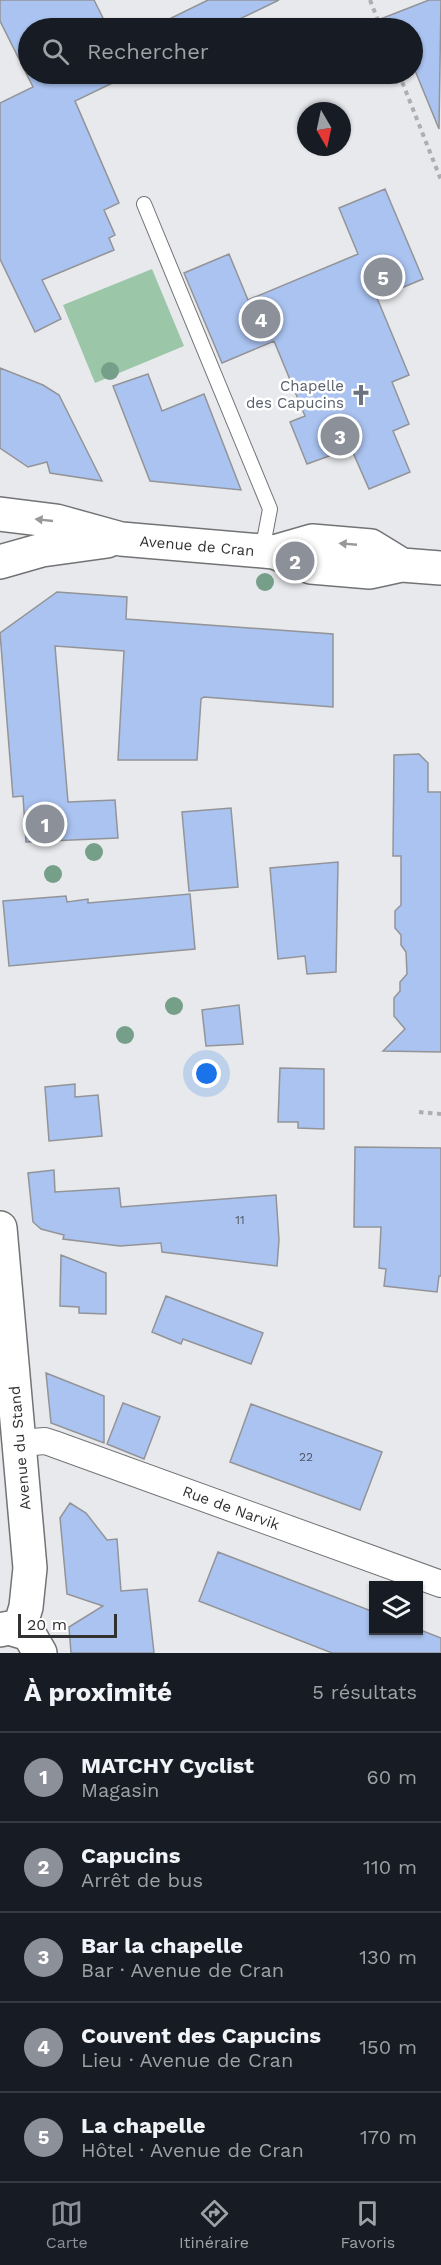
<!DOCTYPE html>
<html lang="fr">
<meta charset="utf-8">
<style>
body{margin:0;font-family:"Work Sans",sans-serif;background:#20242c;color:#f1f3f6}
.controls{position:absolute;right:18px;bottom:18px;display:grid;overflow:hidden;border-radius:0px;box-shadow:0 2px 4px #0004}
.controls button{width:54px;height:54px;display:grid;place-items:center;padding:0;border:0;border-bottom:2px solid #363941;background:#171b24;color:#f1f3f6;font:30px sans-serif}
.compass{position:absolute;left:297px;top:102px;width:54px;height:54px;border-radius:50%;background:#171b24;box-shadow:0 2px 4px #0004;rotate:171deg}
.scale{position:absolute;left:18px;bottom:15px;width:99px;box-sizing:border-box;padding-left:6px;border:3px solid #313132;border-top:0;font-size:16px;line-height:21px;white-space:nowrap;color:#313132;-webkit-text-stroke:4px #fff;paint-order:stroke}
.you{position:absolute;left:207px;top:1074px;width:21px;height:21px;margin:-15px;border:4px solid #fff;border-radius:50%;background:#1a73e8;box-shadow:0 0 0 9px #1a73e833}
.badge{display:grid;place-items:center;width:39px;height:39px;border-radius:50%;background:#8c9099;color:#fff;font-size:20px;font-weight:700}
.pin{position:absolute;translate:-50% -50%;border:3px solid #fff;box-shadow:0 2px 6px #0006}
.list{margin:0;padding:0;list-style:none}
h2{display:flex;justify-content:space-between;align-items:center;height:78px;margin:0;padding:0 24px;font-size:26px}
h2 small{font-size:20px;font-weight:400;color:#9ea1a6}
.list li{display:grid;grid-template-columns:39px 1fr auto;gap:18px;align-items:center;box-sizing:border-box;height:90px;padding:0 24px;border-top:2px solid #363941}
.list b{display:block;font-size:22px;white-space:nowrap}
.list p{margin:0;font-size:20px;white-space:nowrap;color:#9ea1a6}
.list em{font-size:20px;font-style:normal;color:#9ea1a6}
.icon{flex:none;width:33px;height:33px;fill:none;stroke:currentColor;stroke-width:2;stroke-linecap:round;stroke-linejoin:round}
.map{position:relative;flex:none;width:441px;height:1653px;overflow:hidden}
.search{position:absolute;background:#171b24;box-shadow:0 2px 4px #0004;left:18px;right:18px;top:18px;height:66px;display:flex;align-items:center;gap:15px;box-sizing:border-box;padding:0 21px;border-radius:33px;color:#9ea1a6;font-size:22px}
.sheet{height:528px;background:#171b24}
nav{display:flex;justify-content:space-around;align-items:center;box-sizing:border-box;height:84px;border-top:2px solid #363941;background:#171b24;font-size:16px;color:#9ea1a6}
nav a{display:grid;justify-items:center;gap:3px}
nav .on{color:#8c9099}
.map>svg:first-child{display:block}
.green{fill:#9cc6a8}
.building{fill:#aac3f0;stroke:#939497;stroke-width:1.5}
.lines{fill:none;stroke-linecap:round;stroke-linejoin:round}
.service-casing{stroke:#727375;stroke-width:16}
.minor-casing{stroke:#727375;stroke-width:28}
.tertiary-casing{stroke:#727375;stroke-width:36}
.secondary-casing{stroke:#727375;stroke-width:36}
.path{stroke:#adaeb0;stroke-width:4;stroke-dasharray:4.5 4.5;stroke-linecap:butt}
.service{stroke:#fff;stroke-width:14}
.minor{stroke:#fff;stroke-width:26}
.tertiary{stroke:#fff;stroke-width:33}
.secondary{stroke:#fff;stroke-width:33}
.tree{fill:#769f8a}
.oneway{fill:#989898}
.labels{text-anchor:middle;stroke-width:5;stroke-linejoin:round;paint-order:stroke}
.number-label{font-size:12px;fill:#4f5662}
.worship-label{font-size:15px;fill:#5b616d;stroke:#fff;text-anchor:end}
.street-label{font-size:15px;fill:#313132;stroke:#fff}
</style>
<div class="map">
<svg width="441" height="1653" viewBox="0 0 441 1653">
<rect width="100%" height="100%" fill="#e8e9ec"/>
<!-- green -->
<path class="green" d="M152,269L184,346L95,383L63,305Z"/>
<!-- building -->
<path class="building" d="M0,0H94L108,28H28V74H131L75,101L119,203L104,210L115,235L109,238L114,250L42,280L61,319L35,332L0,259V103L33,87L0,21Z
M208,0H279L221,28H151Z
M429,0H441L439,129L412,63V28L360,27Z
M385,189L423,279L377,298L409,375L392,382L409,424L393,431L410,472L369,489L351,448L307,464L290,422L305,416L274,341L222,363L184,273L229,254L248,300L358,254L339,208Z
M0,368L43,385L59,395L102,481L50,473L47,462L28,467L0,448Z
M148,374L162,411L204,394L241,490L150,481L113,386Z
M57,592L127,597L126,619L333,634V707L204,697L201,699L197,760H118L124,651L55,646L68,802L115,800L118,838L26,842L23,796L13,797L0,633Z
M419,754L428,763V792H441V1052L383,1051L405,1029L394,1016V998L400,991V982L407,974L406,952L401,945V935L395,928V911L401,905V856H393L394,755Z
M231,808L238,887L189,891L182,812Z
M338,862L336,972L307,974L305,956L278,959L270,868Z
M190,894L195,949L9,966L3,901L66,896L67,902L88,899V903Z
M239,1005L243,1044L206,1046L202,1010Z
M280,1068L324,1069V1129L298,1128V1122H278Z
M75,1084V1097L98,1095L102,1136L49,1141L45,1087Z
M355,1147L441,1148V1276H439L437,1292L384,1286L386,1269L379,1268L381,1227H354Z
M54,1170L55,1192L119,1188L121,1207L276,1195L279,1240L277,1266L162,1252L161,1243L120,1246L63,1239L64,1235L41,1229L33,1222L28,1173Z
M61,1255L106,1273V1314L79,1313V1307L60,1306Z
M166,1296L263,1333L251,1364L183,1339L181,1344L152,1332Z
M46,1373L104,1396V1443L51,1423Z
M123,1403L160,1417L144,1459L107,1444Z
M251,1404L382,1452L360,1510L230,1462Z
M70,1503L86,1513L107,1540L117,1539L121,1591L147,1589L154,1653H71L69,1627L103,1606L67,1594L60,1518Z
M218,1552L374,1612V1630L418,1629L441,1638V1653H332L199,1601Z"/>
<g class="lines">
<defs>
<path id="service" d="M144,204L270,509L262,551"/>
<path id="minor" d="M20,1443L45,1441L54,1444L441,1584"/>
<path id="tertiary" d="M0,1228L30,1568L26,1607L19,1630
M0,1630L9,1628L29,1634L40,1653"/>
<path id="secondary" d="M0,514L56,521L121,539L274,552L311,567L370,572L402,565L441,568
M274,552L312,541L371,546L402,565
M0,562L42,550L107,541"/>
</defs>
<!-- service casing -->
<use href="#service" class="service-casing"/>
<!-- minor casing -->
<use href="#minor" class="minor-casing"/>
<!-- tertiary casing -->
<use href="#tertiary" class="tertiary-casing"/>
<!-- secondary casing -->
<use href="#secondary" class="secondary-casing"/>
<!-- path -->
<path class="path" d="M370,0L381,28
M399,74L441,180
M419,1112L441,1114"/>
<!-- service -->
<use href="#service" class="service"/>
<!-- minor -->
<use href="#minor" class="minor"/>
<!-- tertiary -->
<use href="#tertiary" class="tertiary"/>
<!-- secondary -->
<use href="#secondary" class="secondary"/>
</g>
<!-- trees -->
<g class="tree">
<circle cx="110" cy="371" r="9"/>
<circle cx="265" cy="582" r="9"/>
<circle cx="94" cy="852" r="9"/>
<circle cx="53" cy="874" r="9"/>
<circle cx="174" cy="1006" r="9"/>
<circle cx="125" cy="1035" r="9"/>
</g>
<!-- one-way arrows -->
<defs><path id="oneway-solid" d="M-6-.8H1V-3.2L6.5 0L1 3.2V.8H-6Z" transform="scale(1.5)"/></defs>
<g class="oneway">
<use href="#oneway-solid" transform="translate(44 520) rotate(-174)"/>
<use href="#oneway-solid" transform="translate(348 544) rotate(-175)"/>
</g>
<!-- icons -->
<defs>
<symbol id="church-bare" viewBox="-9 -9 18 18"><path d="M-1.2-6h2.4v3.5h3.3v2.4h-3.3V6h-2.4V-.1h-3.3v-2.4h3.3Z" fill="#6b7280" stroke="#fff" stroke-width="2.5" paint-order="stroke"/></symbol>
</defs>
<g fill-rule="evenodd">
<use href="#church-bare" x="346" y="380" width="30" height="30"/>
</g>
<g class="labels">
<!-- number labels -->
<g class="number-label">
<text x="240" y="1224">11</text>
<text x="306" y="1461">22</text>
</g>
<!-- worship labels -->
<g class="worship-label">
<text x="344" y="391">Chapelle<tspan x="344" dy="17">des Capucins</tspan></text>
</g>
<!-- street labels -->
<g class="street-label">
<text transform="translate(197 546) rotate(5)" y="5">Avenue de Cran</text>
<text transform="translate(20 1448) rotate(-95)" y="5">Avenue du Stand</text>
<text transform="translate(231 1508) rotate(20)" y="5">Rue de Narvik</text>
</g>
</g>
</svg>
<div class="controls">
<button><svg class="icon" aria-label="layers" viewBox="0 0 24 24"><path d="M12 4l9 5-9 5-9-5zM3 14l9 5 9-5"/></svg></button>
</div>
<svg class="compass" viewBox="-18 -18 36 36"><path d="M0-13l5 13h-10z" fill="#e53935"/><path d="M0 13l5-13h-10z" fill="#9ea1a6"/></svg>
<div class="scale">20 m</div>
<div class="you"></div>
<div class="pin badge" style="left:45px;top:824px">1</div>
<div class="pin badge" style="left:295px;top:561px">2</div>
<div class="pin badge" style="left:340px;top:436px">3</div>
<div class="pin badge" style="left:261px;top:319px">4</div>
<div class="pin badge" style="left:383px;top:277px">5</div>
<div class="search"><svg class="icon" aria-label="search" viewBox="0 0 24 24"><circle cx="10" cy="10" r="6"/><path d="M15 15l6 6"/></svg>Rechercher</div>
</div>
<section class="sheet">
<h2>À proximité<small>5 résultats</small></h2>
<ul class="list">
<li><span class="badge">1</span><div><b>MATCHY Cyclist</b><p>Magasin</p></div><em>60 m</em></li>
<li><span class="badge">2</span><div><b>Capucins</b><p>Arrêt de bus</p></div><em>110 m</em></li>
<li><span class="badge">3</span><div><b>Bar la chapelle</b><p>Bar · Avenue de Cran</p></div><em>130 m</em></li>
<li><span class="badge">4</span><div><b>Couvent des Capucins</b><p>Lieu · Avenue de Cran</p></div><em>150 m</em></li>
<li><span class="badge">5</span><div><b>La chapelle</b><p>Hôtel · Avenue de Cran</p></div><em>170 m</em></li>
</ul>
</section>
<nav>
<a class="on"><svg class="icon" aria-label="map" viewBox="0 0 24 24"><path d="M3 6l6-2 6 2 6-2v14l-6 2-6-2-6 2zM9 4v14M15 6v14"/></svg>Carte</a>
<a><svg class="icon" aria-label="directions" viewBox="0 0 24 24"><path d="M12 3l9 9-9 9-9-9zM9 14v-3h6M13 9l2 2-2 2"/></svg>Itinéraire</a>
<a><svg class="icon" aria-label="saved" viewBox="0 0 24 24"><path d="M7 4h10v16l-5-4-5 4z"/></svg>Favoris</a>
</nav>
